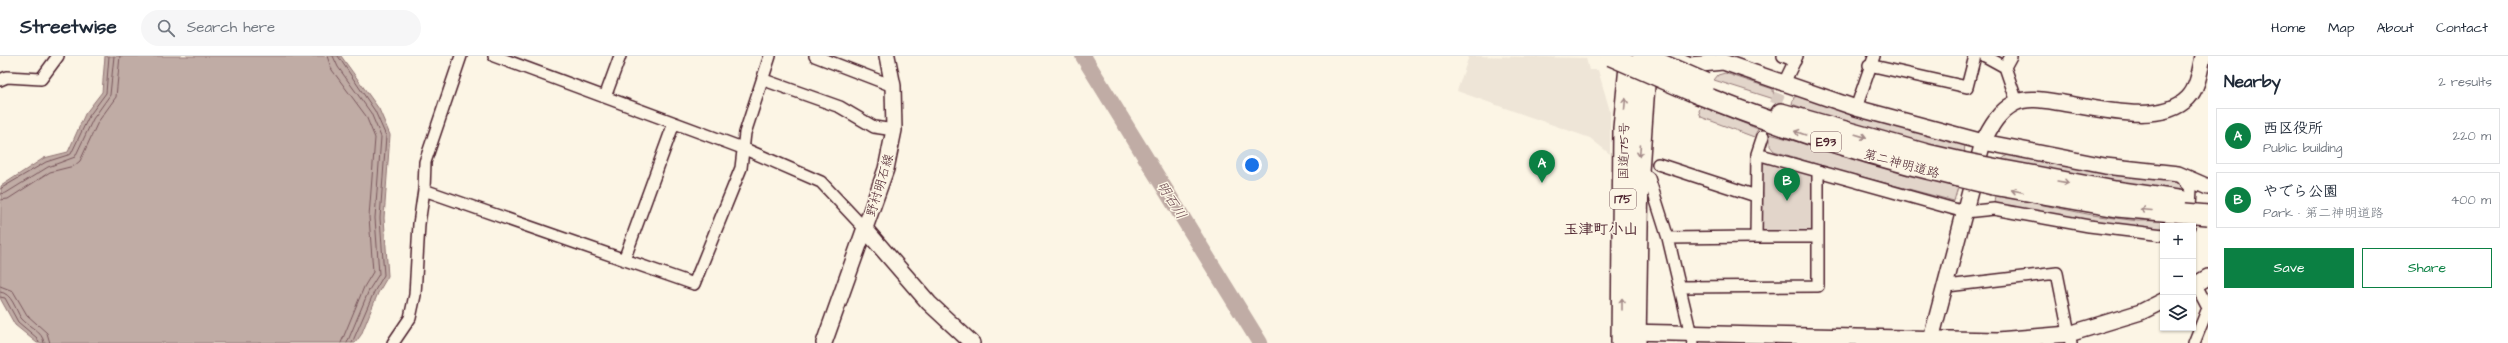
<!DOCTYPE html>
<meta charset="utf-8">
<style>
body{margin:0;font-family:"Architects Daughter","Klee One",sans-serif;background:#f6f6f7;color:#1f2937}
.controls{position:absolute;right:12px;bottom:12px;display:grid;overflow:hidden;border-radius:0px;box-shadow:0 1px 3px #0004}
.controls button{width:36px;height:36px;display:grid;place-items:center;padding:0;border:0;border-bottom:1px solid #e0e1e3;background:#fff;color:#1f2937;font:20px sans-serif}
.you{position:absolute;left:1252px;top:109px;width:14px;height:14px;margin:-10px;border:3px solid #fff;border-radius:50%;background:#1a73e8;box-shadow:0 0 0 6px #1a73e833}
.badge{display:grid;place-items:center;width:26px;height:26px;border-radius:50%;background:#0b8043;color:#fff;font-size:13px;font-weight:700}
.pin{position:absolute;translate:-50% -33px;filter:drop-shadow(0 1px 2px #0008)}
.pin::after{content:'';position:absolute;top:21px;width:14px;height:12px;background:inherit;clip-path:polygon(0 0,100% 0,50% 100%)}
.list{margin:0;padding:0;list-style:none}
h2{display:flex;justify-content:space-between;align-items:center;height:52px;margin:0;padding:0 16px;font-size:17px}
h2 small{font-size:13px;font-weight:400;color:#747a83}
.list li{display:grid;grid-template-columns:26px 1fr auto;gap:12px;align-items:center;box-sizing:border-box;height:56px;margin:0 8px 8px;padding:0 8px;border:1px solid #e0e1e3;border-radius:0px}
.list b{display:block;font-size:15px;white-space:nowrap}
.list p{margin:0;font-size:13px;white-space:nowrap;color:#747a83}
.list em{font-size:13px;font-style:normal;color:#747a83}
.actions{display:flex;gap:8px;padding:12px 16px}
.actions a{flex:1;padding:9px 0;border:1px solid #0b8043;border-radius:0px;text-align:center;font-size:14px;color:#0b8043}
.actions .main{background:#0b8043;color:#fff}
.icon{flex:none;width:22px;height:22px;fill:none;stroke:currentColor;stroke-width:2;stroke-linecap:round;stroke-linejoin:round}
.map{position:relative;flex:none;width:2208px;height:287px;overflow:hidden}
header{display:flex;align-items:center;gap:24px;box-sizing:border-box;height:56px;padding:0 20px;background:#fff;border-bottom:1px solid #e0e1e3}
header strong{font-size:19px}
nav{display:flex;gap:22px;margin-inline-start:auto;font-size:14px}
.search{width:280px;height:36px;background:#f6f6f7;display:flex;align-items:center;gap:10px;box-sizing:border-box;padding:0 14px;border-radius:22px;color:#747a83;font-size:15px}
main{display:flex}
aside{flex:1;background:#fff}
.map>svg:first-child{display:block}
.built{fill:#eee5d7}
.green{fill:#e2d5ca;stroke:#967a7a}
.water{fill:#c0aca5;stroke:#917474}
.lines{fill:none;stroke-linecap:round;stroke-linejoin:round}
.shore{stroke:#79575c;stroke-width:1}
.river{stroke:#c0aca5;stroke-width:16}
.street-tunnel{stroke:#d8cac0;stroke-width:11;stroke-dasharray:11 5.5;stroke-linecap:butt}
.street-casing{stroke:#4a1f2b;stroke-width:14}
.secondary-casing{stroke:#4a1f2b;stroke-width:18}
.highway-casing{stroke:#4a1f2b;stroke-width:22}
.street{stroke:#fcf5e5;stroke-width:11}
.secondary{stroke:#fcf5e5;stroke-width:15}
.highway{stroke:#fcf5e5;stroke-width:19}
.highway-bridge-casing{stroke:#4a1f2b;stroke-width:22;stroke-linecap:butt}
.highway-bridge{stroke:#fcf5e5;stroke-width:19}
.oneway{stroke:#a38a88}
.labels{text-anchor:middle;stroke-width:3;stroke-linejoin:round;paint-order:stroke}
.shield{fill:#fcf5e5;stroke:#7f5f63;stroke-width:1}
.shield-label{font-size:12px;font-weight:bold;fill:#4a1f2b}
.street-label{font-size:13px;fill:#4a1f2b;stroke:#fcf5e5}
.water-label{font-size:14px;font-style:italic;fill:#6d4950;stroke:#fcf5e5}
.quarter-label{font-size:15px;font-weight:bold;fill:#4a1f2b;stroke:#fcf5e5}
</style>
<header>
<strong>Streetwise</strong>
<div class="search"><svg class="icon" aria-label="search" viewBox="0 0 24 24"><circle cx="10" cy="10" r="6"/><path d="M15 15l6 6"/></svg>Search here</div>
<nav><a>Home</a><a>Map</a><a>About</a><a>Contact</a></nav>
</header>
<main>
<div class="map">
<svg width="2208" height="287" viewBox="0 0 2208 287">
<rect width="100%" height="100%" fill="#fcf5e5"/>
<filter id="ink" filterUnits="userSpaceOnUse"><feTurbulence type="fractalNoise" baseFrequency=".025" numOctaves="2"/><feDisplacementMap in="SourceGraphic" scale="8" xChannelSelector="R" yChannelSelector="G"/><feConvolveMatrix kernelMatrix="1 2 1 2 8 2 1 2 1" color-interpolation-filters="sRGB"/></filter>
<g filter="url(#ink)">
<!-- built -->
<path class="built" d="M1469,0L1586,2L1589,14H1598L1610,55V98L1590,82L1457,35Z"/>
<!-- green -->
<path class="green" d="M1725,17L1773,33L1774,43L1714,24L1718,19Z
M1800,40L1965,88L1964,98L1832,63L1792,48L1794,41Z
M1701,50L1758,73L1754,81L1701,61L1699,55Z
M1770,78L1958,131L1954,145L1832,113L1774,95L1770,90Z
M2010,97L2177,123L2185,132V137L2000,105Z
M1764,103L1815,118L1814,173L1808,179L1764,178L1760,173V106Z
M1995,139L2092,159L2138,165L2182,164L2181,170H2163V174L2078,165L1994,148Z"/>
<!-- water -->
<path class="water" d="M105,0H341L379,53L390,79L384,162L388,220L378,237L361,279L355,287H37L15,269L0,242L1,130L44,102L68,96L85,58L102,36Z"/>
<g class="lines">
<!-- shore -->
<path class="shore" d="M327,0L332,14L366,60L375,82L369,161L373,216L364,231L341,287
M333,0L338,11L371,57L381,81L375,162L379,218L369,234L347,287
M338,0L375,55L386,80L380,162L384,219L374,236L352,287
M0,133L46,106L71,98L89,60L106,37L109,0
M0,138L6,137L48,111L75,101L93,63L110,39L114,0
M0,144L8,143L50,116L74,110L80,105L98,66L116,41L120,0
M0,230L13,235L27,259L47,277L50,287
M0,236C12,237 15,253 21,262C28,271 43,275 44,287
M0,241L5,242L18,266L37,282L39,287"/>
<!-- river -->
<path class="river" d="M1083,0L1260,287"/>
<!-- street-tunnel -->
<path class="street-tunnel" d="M1769,63L1783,29"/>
<defs>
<path id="street" d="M494,0L745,93L821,126L865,173
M815,0L893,30
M1783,0L1795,5
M1985,0L2005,11L2017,46
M1869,9L1967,31L1975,0
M2005,11L2011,0
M0,24L7,21L41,23L58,0
M764,24L840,51L874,71L894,74
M1783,29L1797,0
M605,41L620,0
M1856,52L1874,0
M1757,98L1965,156L1994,153L2089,170L2163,179
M1658,108L1756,140
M1639,115L1649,122L1668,182
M2181,122L2191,133L2189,170
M424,134L425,106L461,0
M1756,181H1817
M624,204L674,67
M1947,230L2057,217L2071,287
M1680,231L1818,230V115
M393,287L410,262L415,239L419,168L424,134L694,228L741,112L745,77L770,0
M1693,287L1668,182L1756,181L1757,98L1763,80
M2194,287L2208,252L2196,229"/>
<path id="secondary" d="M1670,0L1690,9L1723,6L1856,52L1983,86L2105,110L2178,118L2208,131
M865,173L929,247L972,287
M2193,230L2208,221
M1627,276L1998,284L2069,278L2141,256L2163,245
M824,287L886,113L894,74L893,30L887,0
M1930,287L1983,86C1990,71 1999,55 2015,47C2027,41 2044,44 2056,46C2093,51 2160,71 2188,42C2198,32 2200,14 2203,0"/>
<path id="highway" d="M1698,38C1783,72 1869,100 1959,121
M1781,57L1927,98L1962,106
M1998,113L2115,135L2184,145
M1993,129L2117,151L2185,157
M1621,287L1623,72L1630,0
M1636,287L1639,115L1647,0"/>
</defs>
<!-- street casing -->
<use href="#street" class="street-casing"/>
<!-- secondary casing -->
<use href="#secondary" class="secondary-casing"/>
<!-- highway casing -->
<use href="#highway" class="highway-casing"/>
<!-- street -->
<use href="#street" class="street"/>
<!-- secondary -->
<use href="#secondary" class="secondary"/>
<!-- highway -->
<use href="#highway" class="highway"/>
<defs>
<path id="highway-bridge" d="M1611,0L1698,38
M1643,0L1705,27
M1962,106L1998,113
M1959,121L1993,129
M2185,157L2208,159"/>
</defs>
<!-- highway-bridge casing -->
<use href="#highway-bridge" class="highway-bridge-casing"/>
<!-- highway-bridge -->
<use href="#highway-bridge" class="highway-bridge"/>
</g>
<!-- one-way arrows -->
<defs><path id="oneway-shaft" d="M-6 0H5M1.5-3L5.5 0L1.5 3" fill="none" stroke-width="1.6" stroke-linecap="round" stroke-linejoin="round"/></defs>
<g class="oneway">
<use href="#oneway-shaft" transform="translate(1625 48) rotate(-85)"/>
<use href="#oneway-shaft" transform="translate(1800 77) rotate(-161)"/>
<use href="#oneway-shaft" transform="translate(1861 80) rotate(16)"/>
<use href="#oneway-shaft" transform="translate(1640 95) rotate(94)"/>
<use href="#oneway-shaft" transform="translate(2063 126) rotate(10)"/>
<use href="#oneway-shaft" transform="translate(2017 135) rotate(-168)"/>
<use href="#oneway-shaft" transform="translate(2146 154) rotate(-175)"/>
<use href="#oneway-shaft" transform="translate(1622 248) rotate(-90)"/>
</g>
</g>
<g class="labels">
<!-- shield labels -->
<g class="shield">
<rect x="1811" y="76" width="30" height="20" rx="3"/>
<rect x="1610" y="133" width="26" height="20" rx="3"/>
</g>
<g class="shield-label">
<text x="1826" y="90">E93</text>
<text x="1623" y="147">175</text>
</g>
<!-- street labels -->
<g class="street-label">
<text transform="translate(1623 95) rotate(-89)" y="5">国道175号</text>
<text transform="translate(1902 107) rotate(15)" y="5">第二神明道路</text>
<text transform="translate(879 129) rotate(-73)" y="5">野村明石線</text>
</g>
<!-- water labels -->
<g class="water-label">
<text transform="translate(1172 144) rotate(58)" y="5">明石川</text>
</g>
<!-- quarter labels -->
<g class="quarter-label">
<text x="1601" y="178">玉津町小山</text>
</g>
</g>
</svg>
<div class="controls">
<button>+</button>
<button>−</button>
<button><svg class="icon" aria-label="layers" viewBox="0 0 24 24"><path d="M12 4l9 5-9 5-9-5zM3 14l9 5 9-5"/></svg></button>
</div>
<div class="you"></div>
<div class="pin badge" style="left:1542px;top:127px">A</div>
<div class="pin badge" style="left:1787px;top:145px">B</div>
</div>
<aside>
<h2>Nearby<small>2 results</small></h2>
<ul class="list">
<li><span class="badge">A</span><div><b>西区役所</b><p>Public building</p></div><em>220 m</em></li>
<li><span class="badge">B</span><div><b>やでら公園</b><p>Park · 第二神明道路</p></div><em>400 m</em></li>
</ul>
<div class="actions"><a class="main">Save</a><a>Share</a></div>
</aside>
</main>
